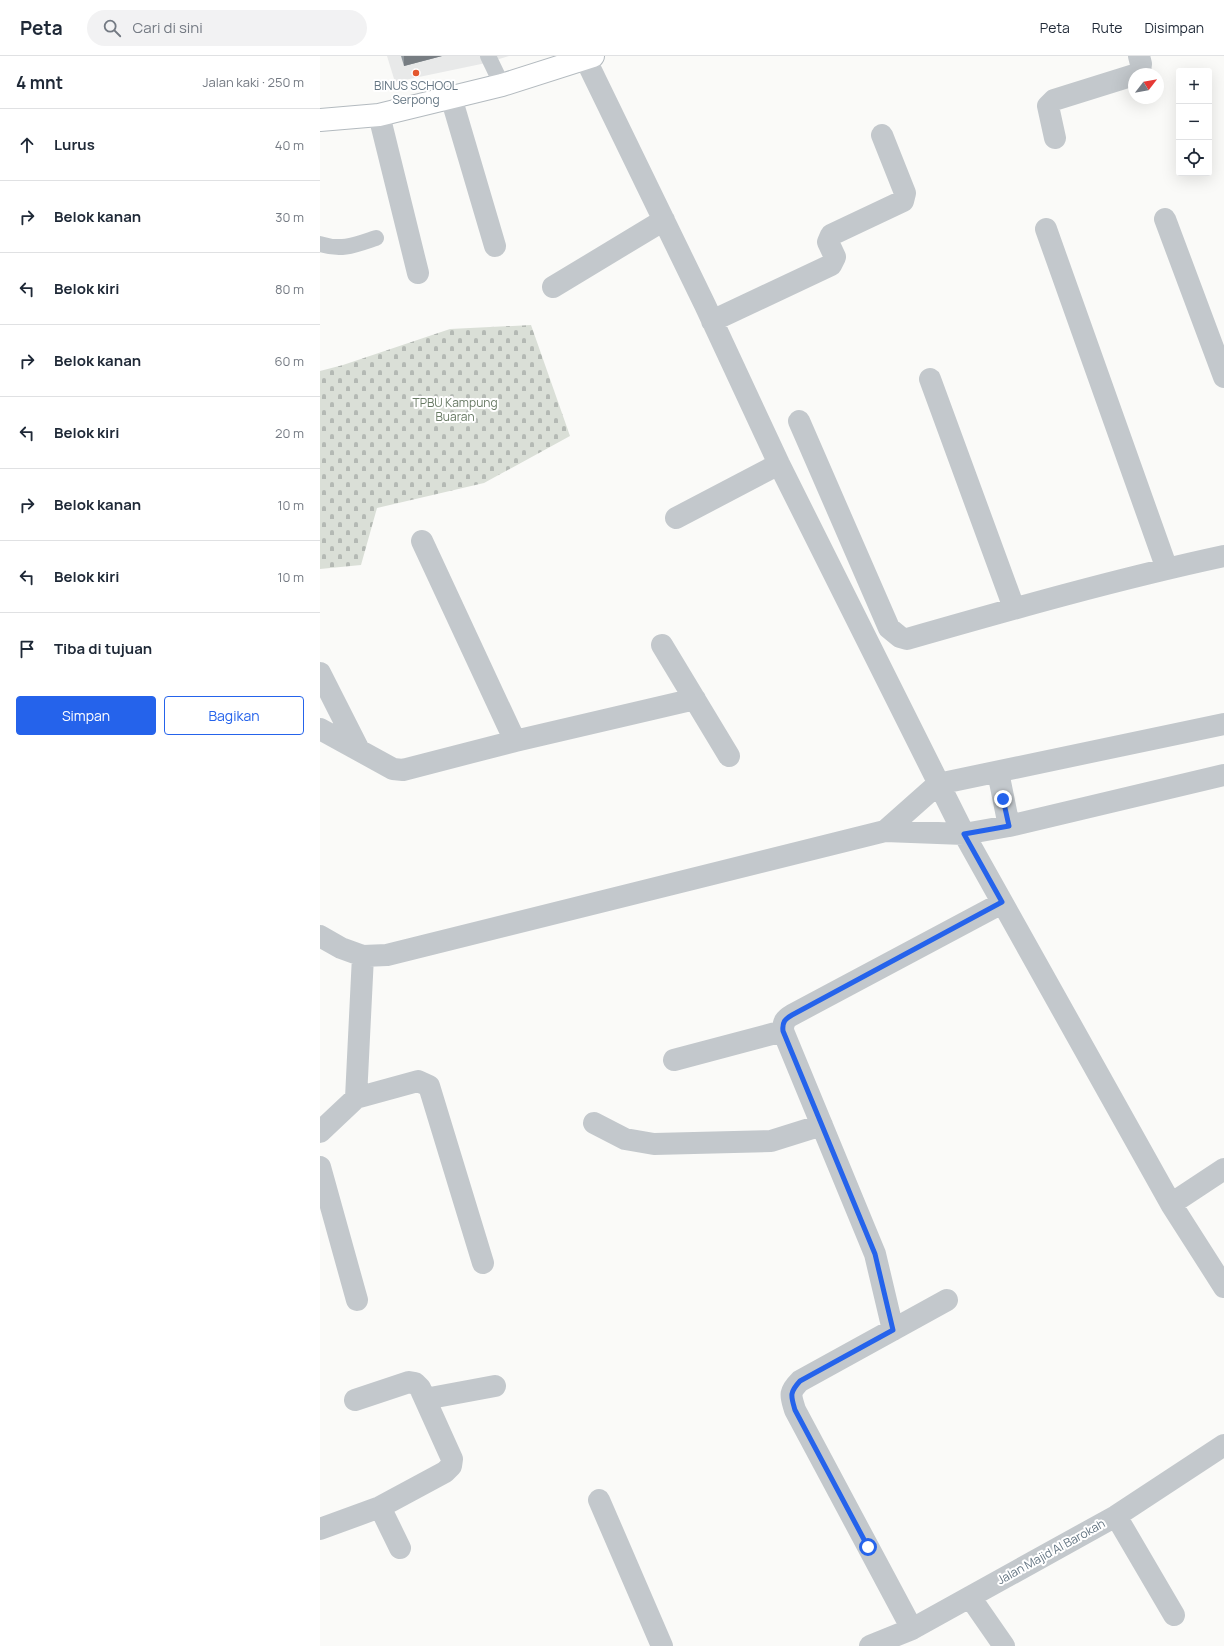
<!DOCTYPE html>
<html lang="id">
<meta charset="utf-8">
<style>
body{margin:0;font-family:Manrope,sans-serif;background:#f2f2f3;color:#1f2937}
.controls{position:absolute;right:12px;top:12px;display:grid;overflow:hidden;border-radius:4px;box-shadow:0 4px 16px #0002}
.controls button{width:36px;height:36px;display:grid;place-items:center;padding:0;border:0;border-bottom:1px solid #e0e1e3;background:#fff;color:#1f2937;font:20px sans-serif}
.compass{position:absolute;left:808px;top:12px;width:36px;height:36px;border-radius:50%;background:#fff;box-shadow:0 4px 16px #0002;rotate:59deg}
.stop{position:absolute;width:12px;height:12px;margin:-9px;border:3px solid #2563eb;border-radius:50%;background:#fff}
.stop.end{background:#2563eb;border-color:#fff;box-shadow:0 1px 4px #0008}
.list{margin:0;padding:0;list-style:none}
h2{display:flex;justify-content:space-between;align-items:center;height:52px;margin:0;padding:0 16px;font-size:17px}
h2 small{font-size:13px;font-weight:400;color:#747a83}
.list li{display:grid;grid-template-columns:26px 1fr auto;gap:12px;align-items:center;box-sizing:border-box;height:72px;padding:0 16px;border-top:1px solid #e0e1e3}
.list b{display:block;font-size:15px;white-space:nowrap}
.list em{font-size:13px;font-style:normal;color:#747a83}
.actions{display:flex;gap:8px;padding:12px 16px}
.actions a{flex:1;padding:9px 0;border:1px solid #2563eb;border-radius:4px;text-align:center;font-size:14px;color:#2563eb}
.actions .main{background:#2563eb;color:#fff}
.icon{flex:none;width:22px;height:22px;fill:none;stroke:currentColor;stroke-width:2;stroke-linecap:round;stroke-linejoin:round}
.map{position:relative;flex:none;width:904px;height:1590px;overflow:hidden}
header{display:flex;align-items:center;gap:24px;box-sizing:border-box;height:56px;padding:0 20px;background:#fff;border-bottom:1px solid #e0e1e3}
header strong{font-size:19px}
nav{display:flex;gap:22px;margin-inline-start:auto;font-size:14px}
.search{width:280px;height:36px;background:#f2f2f3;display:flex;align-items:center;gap:10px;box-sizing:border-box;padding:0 14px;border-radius:22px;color:#747a83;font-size:15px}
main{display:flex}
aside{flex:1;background:#fff}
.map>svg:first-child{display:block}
.built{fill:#e8e9e9}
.cemetery{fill:url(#cemetery-stones)}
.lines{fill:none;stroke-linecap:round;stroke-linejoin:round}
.secondary-casing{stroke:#b3babf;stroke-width:24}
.lane{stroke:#c3c8cc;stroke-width:16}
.street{stroke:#c3c8cc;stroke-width:22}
.secondary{stroke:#fff;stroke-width:22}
.wall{fill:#929a9f}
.shaded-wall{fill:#777d82}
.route{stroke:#2563eb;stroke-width:5}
.poi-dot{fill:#e4572e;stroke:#fff;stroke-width:1.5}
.labels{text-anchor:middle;stroke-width:4;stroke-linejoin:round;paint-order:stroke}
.poi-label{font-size:12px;fill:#657683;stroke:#fff}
.park-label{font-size:12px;fill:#687a64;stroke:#fff}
.street-label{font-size:12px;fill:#657683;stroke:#fff}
</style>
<header>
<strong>Peta</strong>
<div class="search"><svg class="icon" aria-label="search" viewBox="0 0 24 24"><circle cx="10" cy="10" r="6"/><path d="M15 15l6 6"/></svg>Cari di sini</div>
<nav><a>Peta</a><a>Rute</a><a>Disimpan</a></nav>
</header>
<main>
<aside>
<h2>4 mnt<small>Jalan kaki · 250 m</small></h2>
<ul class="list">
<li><svg class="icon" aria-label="ahead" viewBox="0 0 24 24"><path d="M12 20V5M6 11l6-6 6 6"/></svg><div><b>Lurus</b></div><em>40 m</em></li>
<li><svg class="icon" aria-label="right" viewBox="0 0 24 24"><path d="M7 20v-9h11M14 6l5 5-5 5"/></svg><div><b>Belok kanan</b></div><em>30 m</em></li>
<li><svg class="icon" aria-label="left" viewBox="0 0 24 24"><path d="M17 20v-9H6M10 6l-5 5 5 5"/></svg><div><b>Belok kiri</b></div><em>80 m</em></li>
<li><svg class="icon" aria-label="right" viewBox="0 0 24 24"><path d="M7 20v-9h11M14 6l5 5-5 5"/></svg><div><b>Belok kanan</b></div><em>60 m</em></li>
<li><svg class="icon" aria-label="left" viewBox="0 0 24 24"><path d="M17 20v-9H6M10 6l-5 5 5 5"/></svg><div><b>Belok kiri</b></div><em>20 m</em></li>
<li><svg class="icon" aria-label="right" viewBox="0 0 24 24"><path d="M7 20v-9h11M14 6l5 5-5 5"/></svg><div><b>Belok kanan</b></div><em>10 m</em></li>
<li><svg class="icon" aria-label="left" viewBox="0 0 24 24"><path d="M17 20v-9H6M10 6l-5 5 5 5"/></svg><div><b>Belok kiri</b></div><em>10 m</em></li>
<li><svg class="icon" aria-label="arrive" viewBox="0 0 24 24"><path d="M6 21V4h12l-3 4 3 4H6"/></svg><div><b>Tiba di tujuan</b></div></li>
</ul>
<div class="actions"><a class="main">Simpan</a><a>Bagikan</a></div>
</aside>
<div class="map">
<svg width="904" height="1590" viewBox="0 0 904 1590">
<defs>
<pattern id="cemetery-stones" width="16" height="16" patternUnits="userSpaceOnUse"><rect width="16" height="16" fill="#dadfd7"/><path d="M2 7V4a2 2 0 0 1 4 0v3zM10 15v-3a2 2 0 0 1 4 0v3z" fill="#b4b9b4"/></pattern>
</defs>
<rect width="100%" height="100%" fill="#fafaf8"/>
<!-- built -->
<path class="built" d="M67,0H189L166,7L75,26Z"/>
<!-- cemetery -->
<path class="cemetery" d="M211,269L250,380L164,427L57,452L41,509L0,513V315L23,309L130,273Z"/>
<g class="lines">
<defs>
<path id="secondary" d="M0,64L59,59L182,29L273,0"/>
</defs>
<!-- secondary casing -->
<use href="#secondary" class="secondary-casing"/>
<!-- lane -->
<path class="lane" d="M168,0L182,29
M0,188C22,195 35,189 56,182"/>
<!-- street -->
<path class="street" d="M265,2L385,249L459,408L644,778L851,1148L904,1231
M816,18L820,15L821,8L819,0
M131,41L175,190
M59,59L98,217
M735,82L728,50L734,44L814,19
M845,163L904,321
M726,173L847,513
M233,231L344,164
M392,265L511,209L515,201L508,186L511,179L583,145L585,137L562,79
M610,323L694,552
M479,365L569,572L580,581L587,583C692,553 797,523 904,500
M356,462L459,408
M102,485L195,685
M342,589L409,700
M0,617L39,694
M0,673L73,713L83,714L195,685L375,643
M678,716L689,770
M565,775L618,728L904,668
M0,880L21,892L43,900L67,899L565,775L644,778L689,770L904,719
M354,1004L463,975
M36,1042L43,900
M274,1067L305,1083L334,1088L451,1085L502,1069
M0,1076L36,1042L98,1025L109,1030L163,1207
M0,1111L37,1244
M851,1148L904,1113
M573,1274L555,1198L463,975C463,966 465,963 472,959L682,847
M105,1343L175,1330
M279,1444L342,1590
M60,1451L80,1492
M796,1460L854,1559
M0,1473L60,1451L125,1416L131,1410L132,1403L100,1332L95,1327L89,1326L35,1344
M650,1541L684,1590
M592,1573L475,1354C471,1340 468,1337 480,1325L627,1244
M550,1590L592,1573L796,1460L904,1389"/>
<!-- secondary -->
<use href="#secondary" class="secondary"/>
</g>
<!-- wall -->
<path class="wall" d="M81,0H122L84,10Z"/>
<!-- shaded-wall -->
<path class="shaded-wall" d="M84,0H122L84,10Z"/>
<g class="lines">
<!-- route -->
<path class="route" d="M548,1491L475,1354C471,1340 469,1337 480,1325L573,1274L555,1198L463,975C462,966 465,963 472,959L682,846L644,778L689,770L683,743"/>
</g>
<!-- markers -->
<circle class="poi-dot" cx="96" cy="17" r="4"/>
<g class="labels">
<!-- poi labels -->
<g class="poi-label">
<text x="96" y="34">BINUS SCHOOL<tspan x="96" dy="14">Serpong</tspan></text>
</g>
<!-- park labels -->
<g class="park-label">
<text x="135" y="351">TPBU Kampung<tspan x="135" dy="14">Buaran</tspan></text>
</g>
<!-- street labels -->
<g class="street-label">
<text transform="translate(731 1496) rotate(-29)" y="4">Jalan Majid Al Barokah</text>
</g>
</g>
</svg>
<div class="controls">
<button>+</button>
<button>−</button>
<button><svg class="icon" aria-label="locate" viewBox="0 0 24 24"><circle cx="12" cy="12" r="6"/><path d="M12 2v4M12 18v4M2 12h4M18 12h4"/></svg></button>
</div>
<svg class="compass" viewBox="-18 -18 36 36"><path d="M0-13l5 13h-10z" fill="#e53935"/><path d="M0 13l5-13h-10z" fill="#747a83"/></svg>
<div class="stop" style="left:548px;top:1491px"></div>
<div class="stop end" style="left:683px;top:743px"></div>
</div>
</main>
